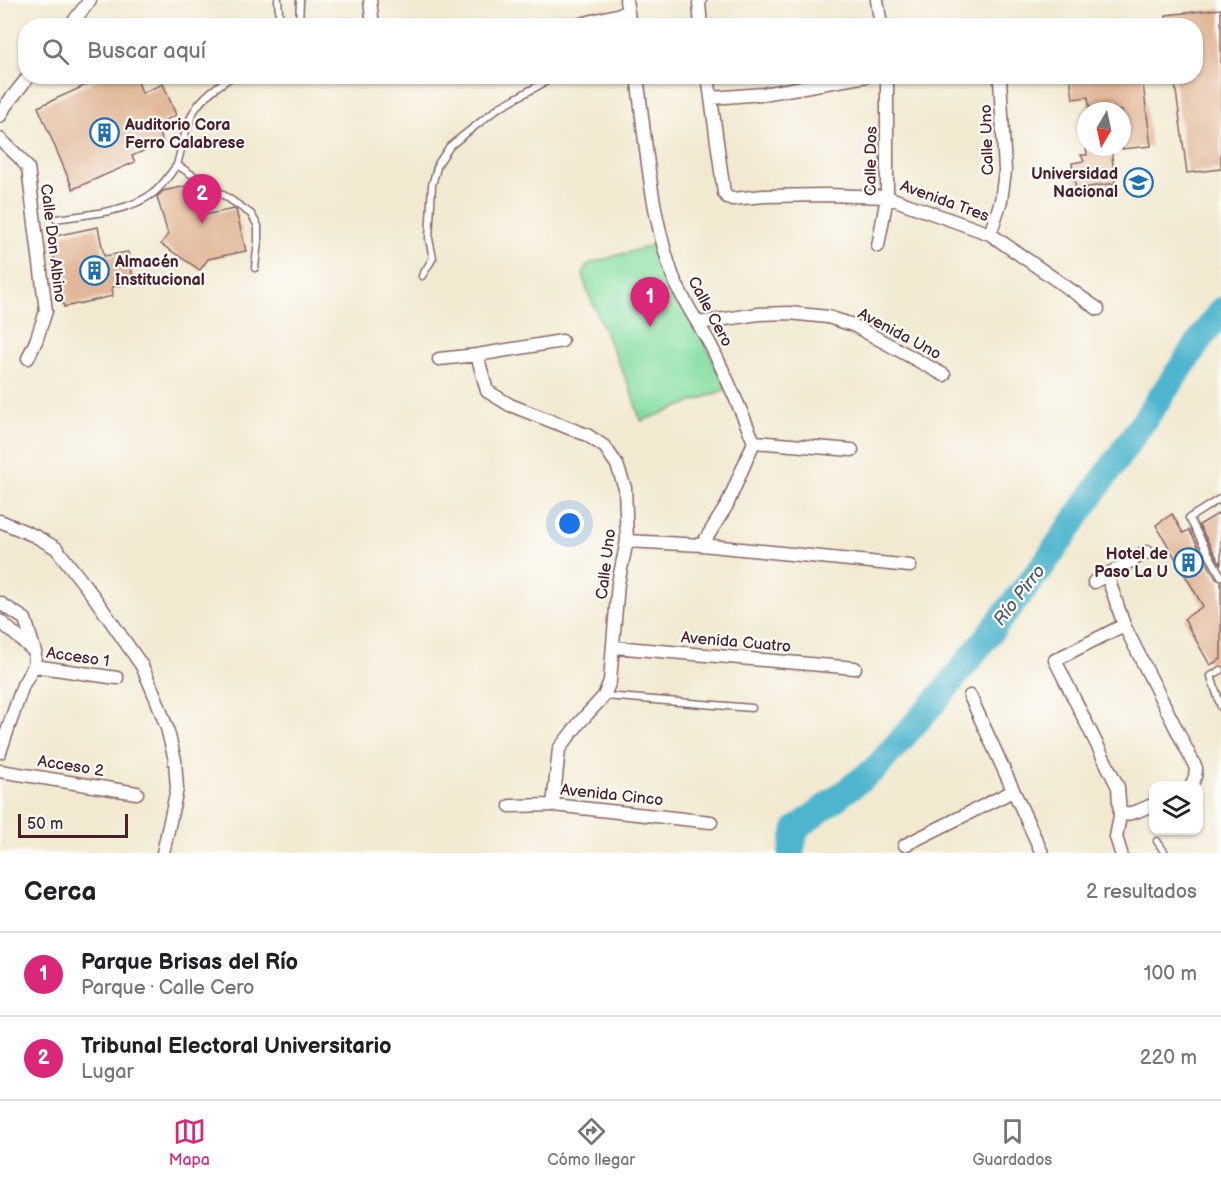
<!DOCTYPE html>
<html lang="es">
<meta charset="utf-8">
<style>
body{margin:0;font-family:"Balsamiq Sans",sans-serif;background:#f2f2f2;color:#202124}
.controls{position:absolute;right:18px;bottom:18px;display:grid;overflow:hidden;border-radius:12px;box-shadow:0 2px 4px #0004}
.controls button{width:54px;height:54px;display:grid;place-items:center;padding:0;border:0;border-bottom:2px solid #e0e0e0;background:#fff;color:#202124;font:30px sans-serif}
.compass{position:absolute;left:1077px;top:102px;width:54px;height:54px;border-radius:50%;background:#fff;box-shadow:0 2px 4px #0004;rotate:189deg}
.scale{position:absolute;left:18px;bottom:15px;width:110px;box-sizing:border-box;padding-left:6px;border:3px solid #4a1f2b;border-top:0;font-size:16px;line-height:21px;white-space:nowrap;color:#4a1f2b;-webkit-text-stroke:4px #fdfcf7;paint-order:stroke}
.you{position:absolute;left:570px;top:524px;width:21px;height:21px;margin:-15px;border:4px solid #fff;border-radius:50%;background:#1a73e8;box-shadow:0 0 0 9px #1a73e833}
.badge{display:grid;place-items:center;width:39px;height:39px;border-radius:50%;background:#db2777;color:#fff;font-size:20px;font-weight:700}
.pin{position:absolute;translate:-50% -50px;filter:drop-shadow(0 2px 3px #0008)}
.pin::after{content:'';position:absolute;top:32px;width:21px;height:18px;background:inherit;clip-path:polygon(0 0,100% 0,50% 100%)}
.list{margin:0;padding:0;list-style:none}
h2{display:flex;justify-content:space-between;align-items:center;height:78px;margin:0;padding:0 24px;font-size:26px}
h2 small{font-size:20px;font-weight:400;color:#757577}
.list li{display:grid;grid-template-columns:39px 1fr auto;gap:18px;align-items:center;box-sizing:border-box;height:84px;padding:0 24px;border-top:2px solid #e0e0e0}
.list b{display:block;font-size:22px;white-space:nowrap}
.list p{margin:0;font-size:20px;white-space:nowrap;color:#757577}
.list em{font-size:20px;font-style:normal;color:#757577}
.icon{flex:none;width:33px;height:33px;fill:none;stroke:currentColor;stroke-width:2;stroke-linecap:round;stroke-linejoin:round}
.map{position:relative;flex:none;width:1221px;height:853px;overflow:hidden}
.search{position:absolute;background:#fff;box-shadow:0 2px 4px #0004;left:18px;right:18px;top:18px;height:66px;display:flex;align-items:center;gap:15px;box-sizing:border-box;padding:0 21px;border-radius:24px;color:#757577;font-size:22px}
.sheet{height:246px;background:#fff}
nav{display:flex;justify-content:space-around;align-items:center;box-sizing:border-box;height:84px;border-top:2px solid #e0e0e0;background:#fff;font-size:16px;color:#757577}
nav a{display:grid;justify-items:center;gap:3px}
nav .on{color:#db2777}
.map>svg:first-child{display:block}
.green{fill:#85dea3;stroke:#687e67;stroke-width:1.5}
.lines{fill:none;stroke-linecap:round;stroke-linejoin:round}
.river{stroke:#4eb5cd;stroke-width:26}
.building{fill:#e1b798}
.lane-casing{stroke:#856665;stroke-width:9}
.street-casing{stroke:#856665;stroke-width:15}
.lane{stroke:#fff;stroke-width:6}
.street{stroke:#fff;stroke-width:12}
.labels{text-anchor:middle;stroke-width:4.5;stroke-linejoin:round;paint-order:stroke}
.poi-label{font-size:16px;font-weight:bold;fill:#4a1f2b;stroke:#fdfcf7;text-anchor:start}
.street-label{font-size:16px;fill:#4a1f2b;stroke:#fdfcf7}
.water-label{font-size:18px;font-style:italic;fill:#4c5b6c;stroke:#fdfcf7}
</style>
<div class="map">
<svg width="1221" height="853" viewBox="0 0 1221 853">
<rect width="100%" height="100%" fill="#fdfcf7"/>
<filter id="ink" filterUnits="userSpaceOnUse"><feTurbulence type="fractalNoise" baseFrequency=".0167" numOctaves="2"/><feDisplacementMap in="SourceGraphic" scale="12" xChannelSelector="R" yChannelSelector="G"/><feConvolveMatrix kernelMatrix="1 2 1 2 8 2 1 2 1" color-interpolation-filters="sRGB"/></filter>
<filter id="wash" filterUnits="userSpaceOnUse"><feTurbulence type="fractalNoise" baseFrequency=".008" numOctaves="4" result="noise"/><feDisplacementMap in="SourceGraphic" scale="24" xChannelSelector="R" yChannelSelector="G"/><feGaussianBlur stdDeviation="1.35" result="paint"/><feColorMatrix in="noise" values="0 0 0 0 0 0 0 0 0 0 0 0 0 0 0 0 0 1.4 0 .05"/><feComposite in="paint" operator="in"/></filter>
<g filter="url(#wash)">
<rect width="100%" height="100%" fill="#f2e9d1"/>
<!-- green -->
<path class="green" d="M653,245L658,247L727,389L641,421L629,386L588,293C584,281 579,270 591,263Z"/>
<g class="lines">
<!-- river -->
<path class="river" d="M791,853L796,829L876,768L944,691L1044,564L1221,310"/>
</g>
<g id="blocks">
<!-- building -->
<path class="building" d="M1221,9V169L1187,173L1174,76H1196V26H1167L1166,15Z
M106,76H136L142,93L163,84L176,115L156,125L163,142L132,156L135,162L73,189L38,107Z
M1070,76H1142L1151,146L1122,149V111H1090L1088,97L1073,99Z
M1086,147H1111L1115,183L1076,189L1072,163L1084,161L1081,155H1087Z
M196,184L205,215L234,209L236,210L246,251L208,259L200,270L161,244L168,234L157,197L163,191Z
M98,227L104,256L128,252L134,283L112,287L113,296L64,307L50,237Z
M1221,512V565L1199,525Z
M1172,514L1183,533L1189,530L1216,579L1221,581V659L1210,665L1184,619L1203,606L1156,525Z"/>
</g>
</g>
<g filter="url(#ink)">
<use href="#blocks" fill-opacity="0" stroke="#856665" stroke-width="1.5"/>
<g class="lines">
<defs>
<path id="lane" d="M278,0L280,26
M299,26L300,0
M619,26L627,14
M233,76C219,85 203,96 194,111C185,127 182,147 177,165L228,198L251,214L258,226V241L255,268
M56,219C88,214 125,213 152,194C162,187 169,175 177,165
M422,276L433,258L429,239L432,185L438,164L450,146L498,108L556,76
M1221,498L1189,518L1221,576
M1221,670L1211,676L1221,707
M605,696L752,708
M1157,841L1165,853"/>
<path id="street" d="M370,0L373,26
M626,0L630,26
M700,0L699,3L701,26
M877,0L881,26
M70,26L90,0
M573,26L628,12
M637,76C646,143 650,210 672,274C682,300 698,322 711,346C727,377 740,409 754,442L727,505L702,545
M708,76L724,193L727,197L732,199L764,196L826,195L887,197L990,234L1098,309
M712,98L763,94L867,76
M0,116L6,105L29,76
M0,139L19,157L28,168L46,311L36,341L28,358
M990,234L1001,201L1005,171L1000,78
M878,246L887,197V76
M698,323L759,314L789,313L828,317L853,325L944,375
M477,355L487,391L510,405L587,435L605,447L617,465L625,488L627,541L618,583L610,681L604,696L580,722L559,749L553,805
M439,359L477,355L562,341
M754,442L852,450
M0,521L35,536L56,548L94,597L142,666L156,698L167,728L175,760L177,789L163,853
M627,541L702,545L910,566
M1107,575L1124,625
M1094,582L1147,552
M0,603L25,619L35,652L0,621
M614,647L855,668
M34,666L117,678
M970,696L1042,853
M0,752L23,685L34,666L35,652
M0,771L137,793
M510,806L553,805L711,822
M1120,816L1138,811L1154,804
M905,845L1013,791
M1121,853L1116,837L1120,816L1118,787L1055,660L1124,625L1196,768L1195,777L1191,786"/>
</defs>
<!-- lane casing -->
<use href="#lane" class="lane-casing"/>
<!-- street casing -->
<use href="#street" class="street-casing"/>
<!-- lane -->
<use href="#lane" class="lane"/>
<!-- street -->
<use href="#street" class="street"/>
</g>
</g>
<!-- icons -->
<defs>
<symbol id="building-ring" viewBox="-11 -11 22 22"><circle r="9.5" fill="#fdfcf7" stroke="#1f6fb2" stroke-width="1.5"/><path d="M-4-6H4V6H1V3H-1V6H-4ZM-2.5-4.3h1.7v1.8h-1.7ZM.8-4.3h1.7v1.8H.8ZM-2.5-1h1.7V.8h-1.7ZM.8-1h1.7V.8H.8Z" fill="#1f6fb2"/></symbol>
<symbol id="university-ring" viewBox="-11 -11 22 22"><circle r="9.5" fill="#fdfcf7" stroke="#1f6fb2" stroke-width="1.5"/><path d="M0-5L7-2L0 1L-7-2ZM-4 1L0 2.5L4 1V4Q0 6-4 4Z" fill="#1f6fb2"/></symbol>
</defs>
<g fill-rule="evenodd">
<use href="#building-ring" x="88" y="116" width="33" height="33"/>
<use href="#university-ring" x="1122" y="166" width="33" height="33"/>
<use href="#building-ring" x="78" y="254" width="33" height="33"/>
<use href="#building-ring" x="1172" y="546" width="33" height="33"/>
</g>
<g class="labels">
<!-- poi labels -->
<g class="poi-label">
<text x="125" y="130">Auditorio Cora<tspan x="125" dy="18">Ferro Calabrese</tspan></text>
<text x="1118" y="179" text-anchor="end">Universidad<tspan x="1118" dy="18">Nacional</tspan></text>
<text x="115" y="267">Almacén<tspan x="115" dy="18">Institucional</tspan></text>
<text x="1168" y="559" text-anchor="end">Hotel de<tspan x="1168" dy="18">Paso La U</tspan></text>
</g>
<!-- street labels -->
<g class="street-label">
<text transform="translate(986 140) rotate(-92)" y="6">Calle Uno</text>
<text transform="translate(870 161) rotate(-89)" y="6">Calle Dos</text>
<text transform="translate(945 200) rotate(20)" y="6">Avenida Tres</text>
<text transform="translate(54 243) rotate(83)" y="6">Calle Don Albino</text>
<text transform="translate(711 311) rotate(62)" y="6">Calle Cero</text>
<text transform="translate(900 333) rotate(28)" y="6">Avenida Uno</text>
<text transform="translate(605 564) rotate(-83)" y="6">Calle Uno</text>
<text transform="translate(736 641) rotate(5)" y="6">Avenida Cuatro</text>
<text transform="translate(78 656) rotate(8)" y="6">Acceso 1</text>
<text transform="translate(71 765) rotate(9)" y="6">Acceso 2</text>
<text transform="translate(612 794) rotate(6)" y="6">Avenida Cinco</text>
</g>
<!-- water labels -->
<g class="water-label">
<text transform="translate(1019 595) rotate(-52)" y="6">Río Pirro</text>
</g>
</g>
</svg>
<div class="controls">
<button><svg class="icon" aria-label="layers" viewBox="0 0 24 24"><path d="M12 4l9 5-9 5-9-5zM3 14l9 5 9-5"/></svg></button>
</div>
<svg class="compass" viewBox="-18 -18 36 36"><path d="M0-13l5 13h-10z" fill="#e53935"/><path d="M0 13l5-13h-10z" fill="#757577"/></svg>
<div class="scale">50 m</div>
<div class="you"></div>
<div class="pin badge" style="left:650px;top:327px">1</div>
<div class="pin badge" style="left:202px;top:224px">2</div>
<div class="search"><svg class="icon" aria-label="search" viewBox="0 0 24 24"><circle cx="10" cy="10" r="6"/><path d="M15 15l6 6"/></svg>Buscar aquí</div>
</div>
<section class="sheet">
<h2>Cerca<small>2 resultados</small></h2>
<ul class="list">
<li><span class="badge">1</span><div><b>Parque Brisas del Río</b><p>Parque · Calle Cero</p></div><em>100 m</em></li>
<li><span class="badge">2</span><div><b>Tribunal Electoral Universitario</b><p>Lugar</p></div><em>220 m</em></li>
</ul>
</section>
<nav>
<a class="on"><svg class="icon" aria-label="map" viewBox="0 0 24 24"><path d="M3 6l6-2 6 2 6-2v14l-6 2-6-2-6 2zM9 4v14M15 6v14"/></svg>Mapa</a>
<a><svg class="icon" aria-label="directions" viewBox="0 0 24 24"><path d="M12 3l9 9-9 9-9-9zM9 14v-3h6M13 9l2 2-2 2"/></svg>Cómo llegar</a>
<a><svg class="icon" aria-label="saved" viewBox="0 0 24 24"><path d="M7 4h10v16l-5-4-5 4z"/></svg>Guardados</a>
</nav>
